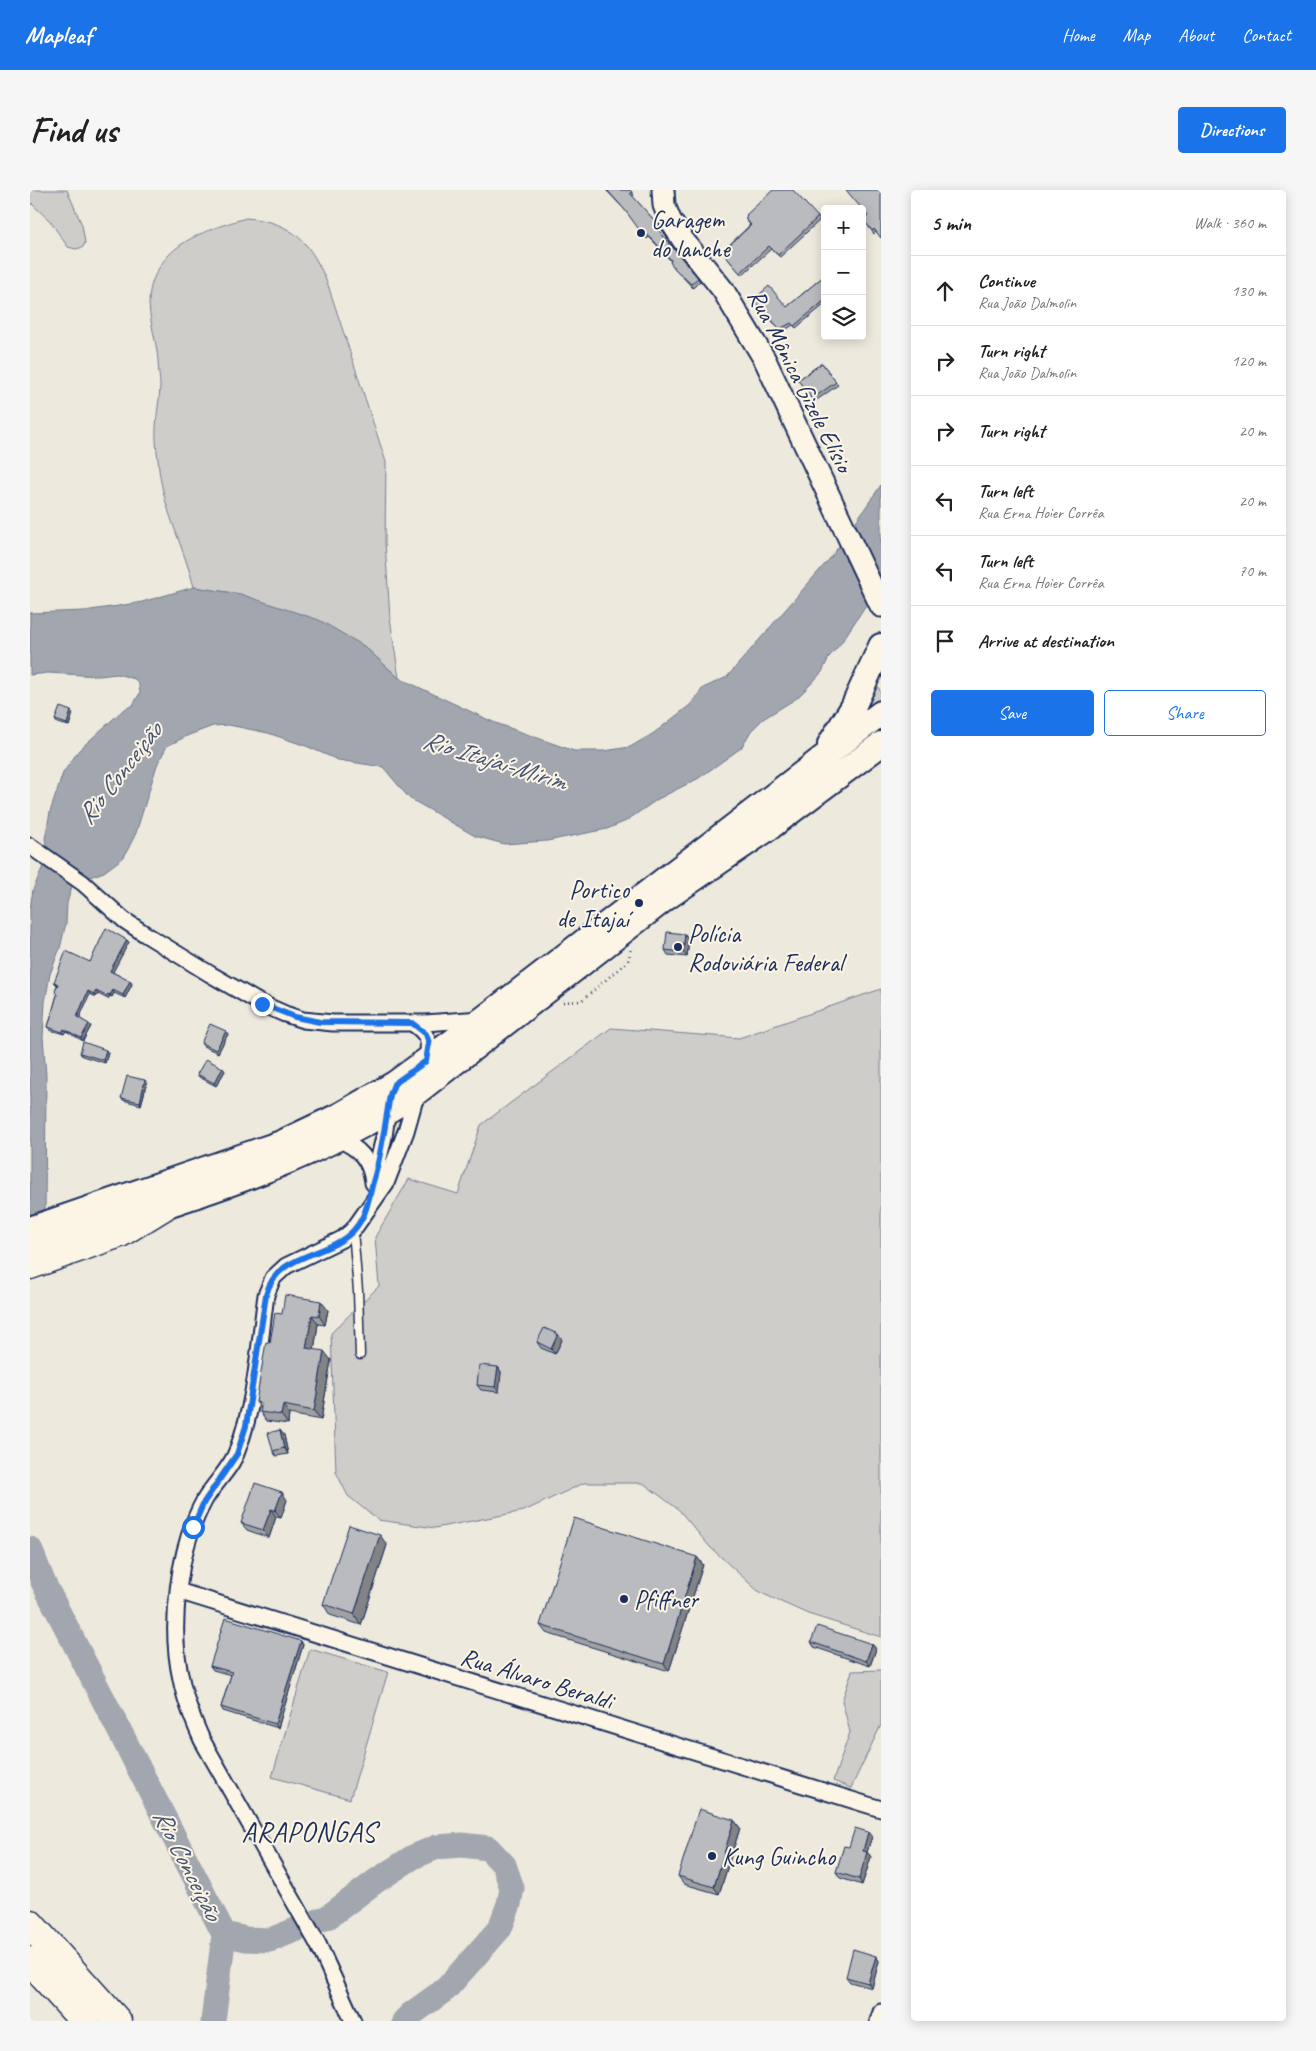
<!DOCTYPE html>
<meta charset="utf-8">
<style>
body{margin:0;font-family:Caveat,sans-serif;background:#f6f6f6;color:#222}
.controls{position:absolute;right:15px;top:15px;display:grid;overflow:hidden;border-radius:5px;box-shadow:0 2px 12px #0003}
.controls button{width:45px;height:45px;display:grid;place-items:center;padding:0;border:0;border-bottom:1px solid #e0e0e0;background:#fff;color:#222;font:25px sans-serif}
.stop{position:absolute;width:15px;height:15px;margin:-11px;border:4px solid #1a73e8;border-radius:50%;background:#fff}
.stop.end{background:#1a73e8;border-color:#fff;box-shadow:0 1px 5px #0008}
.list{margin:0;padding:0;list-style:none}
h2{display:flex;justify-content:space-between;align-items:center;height:65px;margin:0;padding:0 20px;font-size:21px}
h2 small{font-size:16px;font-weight:400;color:#767676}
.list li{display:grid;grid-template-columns:32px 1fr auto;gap:15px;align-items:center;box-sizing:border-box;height:70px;padding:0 20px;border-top:1px solid #e0e0e0}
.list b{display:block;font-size:19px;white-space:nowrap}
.list p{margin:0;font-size:16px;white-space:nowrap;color:#767676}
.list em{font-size:16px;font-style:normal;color:#767676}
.actions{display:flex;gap:10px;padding:15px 20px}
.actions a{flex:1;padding:11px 0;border:1px solid #1a73e8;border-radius:5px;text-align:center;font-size:18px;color:#1a73e8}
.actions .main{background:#1a73e8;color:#fff}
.icon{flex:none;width:28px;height:28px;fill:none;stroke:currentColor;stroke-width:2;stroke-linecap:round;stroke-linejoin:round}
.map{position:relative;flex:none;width:851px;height:1831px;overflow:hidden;border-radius:5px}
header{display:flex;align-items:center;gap:30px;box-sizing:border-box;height:70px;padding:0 25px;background:#1a73e8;color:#fff}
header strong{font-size:24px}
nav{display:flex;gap:28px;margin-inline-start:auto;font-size:18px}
.intro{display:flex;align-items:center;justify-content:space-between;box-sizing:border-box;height:120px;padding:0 30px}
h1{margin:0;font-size:35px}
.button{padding:12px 22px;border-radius:5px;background:#1a73e8;color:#fff;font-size:18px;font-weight:700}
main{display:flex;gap:30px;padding:0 30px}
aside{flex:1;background:#fff;border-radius:5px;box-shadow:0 2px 12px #0003}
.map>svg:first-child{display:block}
.green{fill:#cfcdca;stroke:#757e94}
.water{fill:#a2a7af;stroke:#6c778f}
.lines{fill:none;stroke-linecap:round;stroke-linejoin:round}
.river{stroke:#a2a7af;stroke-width:25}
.lane-casing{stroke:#1b2f5e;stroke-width:11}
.street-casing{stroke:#1b2f5e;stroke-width:19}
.secondary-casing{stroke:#1b2f5e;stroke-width:25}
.primary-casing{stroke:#1b2f5e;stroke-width:28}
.highway-casing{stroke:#1b2f5e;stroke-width:31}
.path{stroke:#1b2f5e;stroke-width:2.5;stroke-dasharray:1 4;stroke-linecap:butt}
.lane{stroke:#fcf5e5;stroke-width:8}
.street{stroke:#fcf5e5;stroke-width:15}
.secondary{stroke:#fcf5e5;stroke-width:21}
.primary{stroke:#fcf5e5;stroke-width:24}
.highway{stroke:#fcf5e5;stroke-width:28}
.wall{fill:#a0a1a3;stroke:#1b2f5e}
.shaded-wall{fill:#828385;stroke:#1b2f5e}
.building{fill:#babbbe;stroke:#1b2f5e}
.route{stroke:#1a73e8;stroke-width:6}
.poi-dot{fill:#1b2f5e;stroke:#fcf5e5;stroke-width:2}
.labels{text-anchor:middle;stroke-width:4;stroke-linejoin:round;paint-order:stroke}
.poi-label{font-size:25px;fill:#1b2f5e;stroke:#fcf5e5;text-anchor:start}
.street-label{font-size:25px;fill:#1b2f5e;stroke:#fcf5e5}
.water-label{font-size:26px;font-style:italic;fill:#445376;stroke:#fcf5e5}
.quarter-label{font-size:28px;letter-spacing:1px;fill:#1b2f5e;stroke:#fcf5e5}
</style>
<header>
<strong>Mapleaf</strong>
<nav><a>Home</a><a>Map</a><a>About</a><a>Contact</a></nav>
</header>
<div class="intro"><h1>Find us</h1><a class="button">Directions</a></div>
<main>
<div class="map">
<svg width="851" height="1831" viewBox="0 0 851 1831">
<rect width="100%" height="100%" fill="#eee9dd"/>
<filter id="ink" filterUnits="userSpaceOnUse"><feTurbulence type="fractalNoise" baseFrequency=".02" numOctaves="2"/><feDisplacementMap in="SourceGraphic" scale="10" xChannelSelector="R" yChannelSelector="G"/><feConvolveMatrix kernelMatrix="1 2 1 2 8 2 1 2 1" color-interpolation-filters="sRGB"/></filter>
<g filter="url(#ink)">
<!-- green -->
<path class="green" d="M0,0H37L52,35L55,53L53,57L46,59L38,57L20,31L0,12Z
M216,28C264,32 281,53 298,95L356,272L355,352L360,428L369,488L334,456L210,404L164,397C154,358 134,320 129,280C128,267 125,252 126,238C126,224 130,210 130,196C130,188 128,179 128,170C125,136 109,110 129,78C146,48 186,37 216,28Z
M844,489L851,503V516L829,532Z
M851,799V1447L778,1424L729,1402L680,1357L649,1320L613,1293H554L494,1321L405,1338L348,1330L318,1306L306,1282L301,1143L349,1096L345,1047L379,989L428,1004L451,935L581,838L709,848Z
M280,1459L358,1482L320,1609L242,1587Z
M851,1480V1535L821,1598L803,1591L820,1542L812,1511L822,1481Z"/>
<!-- water -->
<path class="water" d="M851,295V404L834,418L811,453L799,467L792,482L779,496L767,508L733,529L721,541L711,558L669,588L628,609L596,631L577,639L517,651L474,654L445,646L379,608L353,577L308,570L276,556L238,543L199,535L183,536L159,545L137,556L127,575L106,643L94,667L74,682L57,688L42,696L37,713L36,733L30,758L20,784L15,812L13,847L16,886L15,1024L0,1028V718L3,700L18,664L15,649L20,622L33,583L49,560L93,520L103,515L110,503L109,495L105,489L87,484L69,486L18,483L0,485V423L54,421L88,416L112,412L164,397L210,404L289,430L334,456L369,488L463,532L544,561H574L600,557L624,543L660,515L673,498L697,487L802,366Z"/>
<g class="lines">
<!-- river -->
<path class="river" d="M0,1359L14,1394L194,1744
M194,1744L216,1749L240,1750L298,1727L346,1691L383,1667L407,1657L432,1655L458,1658L474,1675L482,1698L479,1714L470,1738L416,1799L380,1825L374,1831
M183,1831L194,1744"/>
<defs>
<path id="lane" d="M323,1040L328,1101L330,1165"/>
<path id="street" d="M0,656L53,693L94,730L115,744L180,784L232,814L255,824L273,830L303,833H395L451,829
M382,833C399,844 401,852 396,871
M308,949C329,958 340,969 343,992
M343,993L354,947L358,916
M148,1401L851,1619
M323,1831L288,1754L172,1550C163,1530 155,1510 151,1489C139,1437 148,1358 174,1311C183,1294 201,1279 207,1261C226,1212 229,1156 236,1105L243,1088L256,1076L312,1049L323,1040L356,993L376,941L387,902
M848,1831L851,1822"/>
<path id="secondary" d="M633,0L634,15L640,30L653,50L693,100L735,170L851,416"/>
<path id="primary" d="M800,554L823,517L851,456
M0,1039L251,953L310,925L364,894L453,829L851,523
M0,1059C131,1015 271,982 387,902L636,708L739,638L851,554"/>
<path id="highway" d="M0,1075L90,1043L134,1016
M0,1734L87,1831
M0,1771L54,1831"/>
</defs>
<!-- lane casing -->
<use href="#lane" class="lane-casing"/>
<!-- street casing -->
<use href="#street" class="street-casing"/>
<!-- secondary casing -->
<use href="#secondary" class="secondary-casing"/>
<!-- primary casing -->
<use href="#primary" class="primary-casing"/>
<!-- highway casing -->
<use href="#highway" class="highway-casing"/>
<!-- path -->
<path class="path" d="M533,812L551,811L598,771L601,759"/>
<!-- lane -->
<use href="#lane" class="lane"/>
<!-- street -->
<use href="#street" class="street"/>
<!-- secondary -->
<use href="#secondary" class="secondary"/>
<!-- primary -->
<use href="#primary" class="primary"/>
<!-- highway -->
<use href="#highway" class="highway"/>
</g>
<!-- wall -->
<path class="wall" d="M576,0H600L604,5L602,6L624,30L629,38L628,39L670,91L663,98L648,82L640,72L641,71L625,53L619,47L617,49L597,22Z
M851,0L846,42L844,44L834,30L838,27Z
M788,27L790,30L750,67L741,59L712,85L692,62L720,35L715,28Z
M795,85V114L766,138L763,135L752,142L723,110L757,117Z
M792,173L808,195L784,212L768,190Z
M43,523L39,536L27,533L25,530Z
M659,749L657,767L638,765L635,760Z
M97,750L99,752L82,782L100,791L102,794L95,808L84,803L82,807L80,806L78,809L68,804L66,807L60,804L49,828L61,836L53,851L36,841L34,844L20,840L18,837L27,805V795L24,792Z
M198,844L188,863L173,856L171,853Z
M50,863H78L75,873L52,866Z
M195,881L186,896L169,887L167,884Z
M117,893L111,915L93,910L91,908Z
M298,1120L295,1135L288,1134L284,1160L301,1170L291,1230L259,1224L258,1234L236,1231L230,1222L231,1219L226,1212L240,1153L252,1124Z
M532,1150L525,1164L511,1158L507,1152Z
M468,1177L471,1182L469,1202L451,1200L447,1195Z
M254,1245L258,1264L246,1266L243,1261Z
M257,1310L251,1328L246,1327L239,1348L217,1340L211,1333Z
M357,1355L331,1435L300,1425L293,1414Z
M667,1367L673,1375L639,1481L516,1443L510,1435Z
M271,1451L273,1455L248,1538L193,1521L191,1517L201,1485L183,1480L180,1476Z
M781,1452L842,1454L846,1459L840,1476L784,1457Z
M704,1630L710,1638L689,1704L654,1694L648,1686Z
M842,1647L837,1662L841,1667L832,1695L810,1688L806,1682L819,1657Z
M846,1766L849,1771L842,1798L820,1792L816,1787Z"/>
<!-- shaded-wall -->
<path class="shaded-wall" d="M41,521L43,523L39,536L37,534Z
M655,744L659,749L657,767L653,762Z
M97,750L99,752L82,784L80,781Z
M100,791L102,794L95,808L93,805Z
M83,800L84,803L82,807L80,805Z
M58,801L60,804L49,829L47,827Z
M66,801L68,804L66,807L64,804Z
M78,804L80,806L78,809L76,806Z
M59,834L61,836L53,851L51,848Z
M34,839L36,841L34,844L32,842Z
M196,841L198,844L188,863L186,860Z
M76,860L78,863L75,873L73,870Z
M193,878L195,881L186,896L184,893Z
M115,890L117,893L111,915L110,912Z
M291,1111L298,1120L295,1135L289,1126Z
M282,1125L288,1134L283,1167L276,1158Z
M528,1144L532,1150L525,1164L521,1159Z
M294,1161L301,1170L291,1230L284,1221Z
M468,1177L471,1182L469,1202L465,1197Z
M253,1215L259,1224L258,1234L251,1225Z
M250,1240L254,1245L258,1264L254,1258Z
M252,1302L257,1310L251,1328L245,1321Z
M241,1319L246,1327L239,1348L233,1340Z
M350,1345L357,1355L331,1435L324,1424Z
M667,1367L673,1375L639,1481L634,1474Z
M271,1451L273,1455L248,1538L245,1534Z
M842,1454L846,1459L840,1476L836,1471Z
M704,1630L710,1638L689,1704L684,1697Z
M838,1642L842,1647L837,1662L841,1667L832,1695L829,1689L833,1661Z
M846,1766L849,1771L842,1798L838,1793Z"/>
<!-- building -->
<path class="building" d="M577,0H600L602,2L600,3L624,30L627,34L625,36L668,88L661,94L645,79L640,72L641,70L623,50L616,44L614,46L594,19Z
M743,0H763L788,27L748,65L739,56L710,83L692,62L721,35L715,28L717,26L716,25Z
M816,0H851V48L844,39L842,41L834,30L838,26Z
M795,85V110L764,136L761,133L750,139L723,110L739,96L757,117Z
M792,173L806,192L782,209L768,190Z
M30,517L41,521L37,534L25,530Z
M76,738L97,750L80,781L100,791L93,805L83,800L80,805L78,804L76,806L66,801L64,804L58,801L47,827L59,834L51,848L34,839L32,842L18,837L27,805L25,801L28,794L24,792L36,761L60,772Z
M637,742L655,744L653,762L635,760Z
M180,834L196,841L186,860L171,853Z
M53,852L76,860L73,870L50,863Z
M176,869L193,878L184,893L167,884Z
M97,886L115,890L110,912L91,908Z
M255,1105L291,1111L289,1126L282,1125L276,1158L294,1161L284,1221L253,1215L251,1225L230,1222L232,1213L226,1212L236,1152L240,1153L245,1123L252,1124Z
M514,1138L528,1144L521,1159L507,1152Z
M449,1175L468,1177L465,1197L447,1195Z
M250,1240L254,1258L243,1261L238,1243Z
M225,1293L252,1302L245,1321L241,1319L233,1340L211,1333Z
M544,1328L667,1367L634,1474L510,1435Z
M319,1335L350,1345L324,1424L293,1414Z
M195,1428L271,1451L245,1534L191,1517L202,1482L180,1476Z
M787,1436L842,1454L836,1471L781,1452Z
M669,1619L704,1630L684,1697L648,1686Z
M825,1638L838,1642L833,1661L837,1662L829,1689L806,1682L814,1656L819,1657Z
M823,1759L846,1766L838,1793L816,1787Z"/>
</g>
<g class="lines" filter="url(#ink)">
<!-- route -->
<path class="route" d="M163,1337L174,1312L207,1264L216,1236L236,1105C247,1062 297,1068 323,1041C337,1026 338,1010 343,992C352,963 355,934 360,905L364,894L396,871L399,853L396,844L382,833L290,832L265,827L232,814"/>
</g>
<!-- markers -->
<g class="poi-dot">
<circle cx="611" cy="43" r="5"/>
<circle cx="609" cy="713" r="5"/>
<circle cx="648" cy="757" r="5"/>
<circle cx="594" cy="1409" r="5"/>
<circle cx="682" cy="1666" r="5"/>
</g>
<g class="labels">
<!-- poi labels -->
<g class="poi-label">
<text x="621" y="38">Garagem<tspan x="621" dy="29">do lanche</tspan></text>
<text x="599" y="708" text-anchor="end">Portico<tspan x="599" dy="29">de Itajaí</tspan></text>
<text x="658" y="752">Polícia<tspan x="658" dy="29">Rodoviária Federal</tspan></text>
<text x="604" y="1418">Pfiffner</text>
<text x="692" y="1675">Kung Guincho</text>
</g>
<!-- street labels -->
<g class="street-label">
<text transform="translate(771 190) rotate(63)" y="9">Rua Mônica Gizele Elísio</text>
<text transform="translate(507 1488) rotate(17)" y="9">Rua Álvaro Beraldi</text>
</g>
<!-- water labels -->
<g class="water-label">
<text transform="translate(465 570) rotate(17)" y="9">Rio Itajaí-Mirim</text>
<text transform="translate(89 583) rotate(-52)" y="9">Rio Conceição</text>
<text transform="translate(158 1674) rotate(63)" y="9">Rio Conceição</text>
</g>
<!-- quarter labels -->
<g class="quarter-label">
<text x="279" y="1651">ARAPONGAS</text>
</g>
</g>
</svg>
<div class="controls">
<button>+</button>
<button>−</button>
<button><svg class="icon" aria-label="layers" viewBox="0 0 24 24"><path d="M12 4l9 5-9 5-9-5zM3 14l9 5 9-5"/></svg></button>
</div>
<div class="stop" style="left:163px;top:1337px"></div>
<div class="stop end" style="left:232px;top:814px"></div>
</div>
<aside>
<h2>5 min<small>Walk · 360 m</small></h2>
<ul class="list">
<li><svg class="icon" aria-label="ahead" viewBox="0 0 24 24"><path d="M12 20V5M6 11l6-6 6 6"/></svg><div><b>Continue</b><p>Rua João Dalmolin</p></div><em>130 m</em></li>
<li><svg class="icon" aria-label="right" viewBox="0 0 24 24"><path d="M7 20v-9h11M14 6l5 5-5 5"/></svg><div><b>Turn right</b><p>Rua João Dalmolin</p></div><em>120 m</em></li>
<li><svg class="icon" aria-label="right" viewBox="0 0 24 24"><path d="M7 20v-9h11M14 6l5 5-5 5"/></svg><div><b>Turn right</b></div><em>20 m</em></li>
<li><svg class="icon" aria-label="left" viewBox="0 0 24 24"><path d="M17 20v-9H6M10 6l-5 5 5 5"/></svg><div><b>Turn left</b><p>Rua Erna Hoier Corrêa</p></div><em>20 m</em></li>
<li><svg class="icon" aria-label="left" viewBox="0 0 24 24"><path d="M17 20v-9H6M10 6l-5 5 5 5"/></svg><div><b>Turn left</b><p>Rua Erna Hoier Corrêa</p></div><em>70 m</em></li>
<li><svg class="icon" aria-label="arrive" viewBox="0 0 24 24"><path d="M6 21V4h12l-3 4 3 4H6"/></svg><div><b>Arrive at destination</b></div></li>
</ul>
<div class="actions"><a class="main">Save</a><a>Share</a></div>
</aside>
</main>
